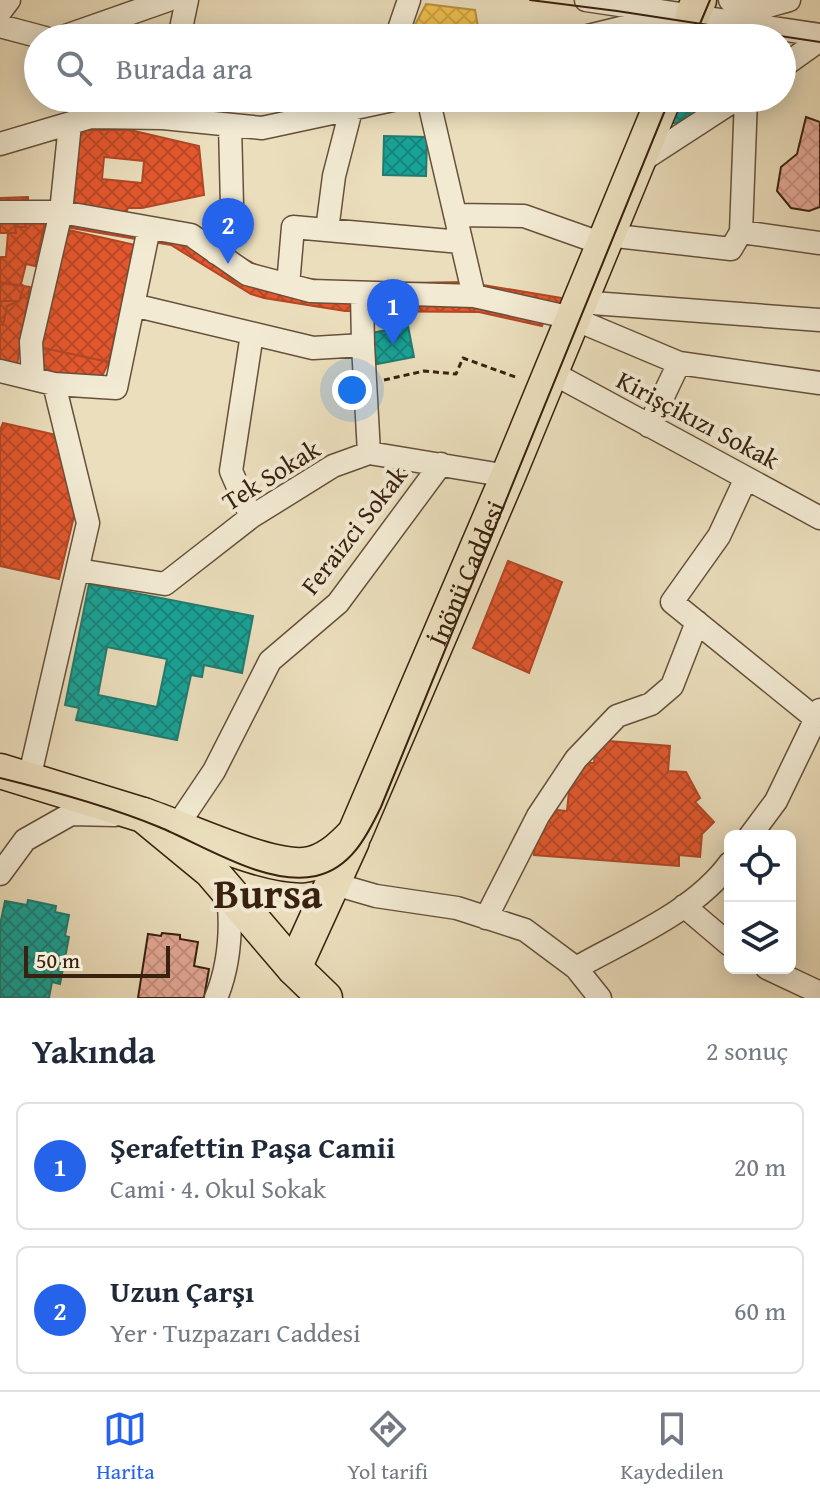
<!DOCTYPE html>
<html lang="tr">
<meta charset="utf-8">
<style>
body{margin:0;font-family:"Gentium Book Plus",serif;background:#f6f6f7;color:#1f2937}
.controls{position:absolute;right:24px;bottom:24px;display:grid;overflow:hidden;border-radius:12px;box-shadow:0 4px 20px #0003}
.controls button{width:72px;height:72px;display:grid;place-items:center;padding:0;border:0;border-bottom:2px solid #e0e1e3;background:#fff;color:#1f2937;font:40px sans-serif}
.scale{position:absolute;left:24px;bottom:20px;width:146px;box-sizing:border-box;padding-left:8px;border:4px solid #39210f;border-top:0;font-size:22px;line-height:28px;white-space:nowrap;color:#39210f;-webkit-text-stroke:6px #f2ead3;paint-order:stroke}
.you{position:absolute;left:352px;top:390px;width:28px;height:28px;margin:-20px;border:6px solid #fff;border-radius:50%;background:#1a73e8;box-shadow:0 0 0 12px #1a73e833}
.badge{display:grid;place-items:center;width:52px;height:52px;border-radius:50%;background:#2563eb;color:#fff;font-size:26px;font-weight:700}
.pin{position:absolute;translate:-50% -66px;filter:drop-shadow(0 2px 4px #0008)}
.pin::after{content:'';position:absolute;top:42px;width:28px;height:24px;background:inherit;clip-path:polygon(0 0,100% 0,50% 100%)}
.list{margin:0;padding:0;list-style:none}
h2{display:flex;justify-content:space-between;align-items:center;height:104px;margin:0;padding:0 32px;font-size:34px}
h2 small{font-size:26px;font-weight:400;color:#747a83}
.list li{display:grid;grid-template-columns:52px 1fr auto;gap:24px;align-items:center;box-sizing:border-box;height:128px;margin:0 16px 16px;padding:0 16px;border:2px solid #e0e1e3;border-radius:12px}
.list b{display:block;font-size:30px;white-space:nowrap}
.list p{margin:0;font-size:26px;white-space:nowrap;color:#747a83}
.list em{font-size:26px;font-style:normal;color:#747a83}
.icon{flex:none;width:44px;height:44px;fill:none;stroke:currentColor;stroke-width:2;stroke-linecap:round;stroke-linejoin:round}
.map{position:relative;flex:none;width:820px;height:998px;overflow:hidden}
.search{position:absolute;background:#fff;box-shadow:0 4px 20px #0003;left:24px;right:24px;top:24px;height:88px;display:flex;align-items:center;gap:20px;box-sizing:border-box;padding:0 28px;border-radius:44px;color:#747a83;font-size:30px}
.sheet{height:392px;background:#fff}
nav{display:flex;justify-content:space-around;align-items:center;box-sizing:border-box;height:112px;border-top:2px solid #e0e1e3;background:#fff;font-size:22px;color:#747a83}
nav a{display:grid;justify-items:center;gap:4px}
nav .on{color:#2563eb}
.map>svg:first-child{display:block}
.homes{fill:url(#homes-cross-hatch);stroke:#ba913b;stroke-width:2}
.shops{fill:url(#shops-cross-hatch);stroke:#b14725;stroke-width:2;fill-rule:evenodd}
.public{fill:url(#public-cross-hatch);stroke:#217c6f;stroke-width:2;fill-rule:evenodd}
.building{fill:url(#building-cross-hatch);stroke:#39210f;stroke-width:2}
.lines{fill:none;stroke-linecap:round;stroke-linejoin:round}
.street-casing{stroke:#66503a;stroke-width:25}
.primary-casing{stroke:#39210f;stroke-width:37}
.path{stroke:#39210f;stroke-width:3;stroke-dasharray:6 4;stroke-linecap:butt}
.street{stroke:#f2ead3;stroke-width:22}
.primary{stroke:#ebdebc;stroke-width:34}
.tram{stroke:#39210f;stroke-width:2}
.labels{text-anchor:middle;stroke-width:8;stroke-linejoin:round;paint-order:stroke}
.street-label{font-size:26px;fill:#39210f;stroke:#f2ead3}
.town-label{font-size:42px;font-weight:bold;fill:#39210f;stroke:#f2ead3}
</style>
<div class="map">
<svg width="820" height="998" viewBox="0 0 820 998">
<defs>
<pattern id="homes-cross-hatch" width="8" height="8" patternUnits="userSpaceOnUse" patternTransform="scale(2)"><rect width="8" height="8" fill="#f2c14e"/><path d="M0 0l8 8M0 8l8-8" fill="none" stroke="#d0a643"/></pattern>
<pattern id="shops-cross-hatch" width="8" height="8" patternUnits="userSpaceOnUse" patternTransform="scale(2)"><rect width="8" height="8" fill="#e4572e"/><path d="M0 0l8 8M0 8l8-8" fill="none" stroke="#ba4826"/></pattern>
<pattern id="public-cross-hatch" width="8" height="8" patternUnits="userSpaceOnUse" patternTransform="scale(2)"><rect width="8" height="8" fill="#17a398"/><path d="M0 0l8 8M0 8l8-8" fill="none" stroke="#16847a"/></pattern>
<pattern id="building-cross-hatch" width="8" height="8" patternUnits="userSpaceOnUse" patternTransform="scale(2)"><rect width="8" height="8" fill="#e5a997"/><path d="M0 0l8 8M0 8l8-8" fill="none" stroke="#c59181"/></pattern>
</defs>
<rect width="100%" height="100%" fill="#ebdebc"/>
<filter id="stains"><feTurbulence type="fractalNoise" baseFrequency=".0025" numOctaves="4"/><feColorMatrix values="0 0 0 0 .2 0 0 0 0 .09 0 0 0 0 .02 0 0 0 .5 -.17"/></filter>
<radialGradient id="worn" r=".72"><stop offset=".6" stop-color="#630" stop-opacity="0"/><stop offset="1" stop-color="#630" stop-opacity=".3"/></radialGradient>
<!-- homes -->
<path class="homes" d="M426,4L475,10L480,38H408Z"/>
<!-- shops -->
<path class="shops" d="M85,130H130L199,146L204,195L142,208H128L126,213L70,205L77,141ZM104,157L144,161L142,183L102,179Z
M28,197V202L238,255L271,273L345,284L465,282L568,299L559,331L544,320L542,326L479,312L345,311L264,298L251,294L171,245L42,223H25L26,227H15L16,233H0V198Z
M25,223H45L35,266L26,264L21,284L24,286L0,283V263L1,257H6L8,233H16L15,227H26Z
M60,228L135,245L109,362L34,346Z
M0,282L24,286L19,301H0Z
M24,286L30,287L16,371L0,367V324L3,325L7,306L19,301Z
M0,301H19L7,306L3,325L0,324Z
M34,346L109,362L97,386L34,377Z
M3,423L57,435L75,512L59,579L0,566V430Z
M508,561L562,582L529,673L473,648Z
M596,740L670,746L668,771L686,772L700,798L695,802L714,822L702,834L700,857L679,855V866L534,855L536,835L557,810L567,811L572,762L594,763Z"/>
<!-- public -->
<path class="public" d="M676,98H723L679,123H669Z
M384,136L427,137L426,176L383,175Z
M408,326L414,357L377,364L371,333Z
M89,584L253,616L242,673L204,665L202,677L191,675L177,740L76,720L79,708L65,705ZM107,647L167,659L157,707L98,695Z
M28,900L56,906L55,912L69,915L65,936L69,937L60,984L52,982L49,998L0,997V925L5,901L27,905Z"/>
<!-- building -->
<path class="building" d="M806,117L820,122V207L809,211L791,208L777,191L781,167L797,154Z
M162,933L180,935V939L198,942L194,966L209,969L204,998H138L148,934L161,936Z"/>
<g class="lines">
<defs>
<path id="street" d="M586,0L820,35
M730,0C744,17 769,5 789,0
M0,12L9,0
M0,26L45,38
M60,38L168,0
M179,38L187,0
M396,38L409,0
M580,38L625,27L694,28
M782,67L820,40
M428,98L474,296
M0,144L91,117L163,118L262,128L402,98
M638,163L738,98
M0,212H61L191,235L247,274L311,291L474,296L572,318L679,363L820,383
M455,215L524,216L603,244
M327,230L334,176L351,110
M741,232L820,243
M607,235L731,249L741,232L746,98
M216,253L232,206L230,125
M288,285L293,227L461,242
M362,293L363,345
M579,302L820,320
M133,305L313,348L363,345L369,453
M0,371L54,384L88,523L29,779
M549,371L820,518
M33,379L31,342L61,212L70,124
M54,384L116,388L149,228
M649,426L679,363
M746,478L719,536L672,602L815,718
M251,517L231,471L252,334
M78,570L165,584L251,517L333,466L369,453L508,476
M177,826L214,771L270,661L338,603L441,464
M750,836L776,801L820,710
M0,874L25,840L71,814L115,815
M331,883L376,896L457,908L525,930L576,968L600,998
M684,906L730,945
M486,918L538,816L576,759L617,716L651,704L672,686L697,622
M576,968C629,938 694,912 730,863
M767,968L820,993
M216,998C230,964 232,929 228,893"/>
<g id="primary">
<path d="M693,14L699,0"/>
<path d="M0,771L143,815L211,871L294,968L325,998"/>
<path id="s1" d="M143,815C183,828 265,868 304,865C325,863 341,848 355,833L508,476L664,98"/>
<path d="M294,968L352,841"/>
</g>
</defs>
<!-- street casing -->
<use href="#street" class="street-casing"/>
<!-- primary casing -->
<use href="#primary" class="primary-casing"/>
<!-- path -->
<path class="path" d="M384,380L424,371L456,374L463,358L518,378"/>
<!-- street -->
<use href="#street" class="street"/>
<!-- primary -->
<use href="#primary" class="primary"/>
<!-- tram -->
<path class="tram" d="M530,0L617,11L820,42
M694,38L710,0
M0,778C53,791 108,806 159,827C203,845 267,887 316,876C351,868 367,836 381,807L670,98"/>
</g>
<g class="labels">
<!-- street labels -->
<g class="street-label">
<text transform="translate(698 420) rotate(28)" y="9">Kirişçikızı Sokak</text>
<text transform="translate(271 475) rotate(-32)" y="9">Tek Sokak</text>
<text transform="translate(354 530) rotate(-52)" y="9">Feraizci Sokak</text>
<text dy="9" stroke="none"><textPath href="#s1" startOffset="514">İnönü Caddesi</textPath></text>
</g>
<!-- town labels -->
<g class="town-label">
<text x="268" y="908">Bursa</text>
</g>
</g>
<rect width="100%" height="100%" filter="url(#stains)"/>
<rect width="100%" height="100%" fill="url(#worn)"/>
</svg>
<div class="controls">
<button><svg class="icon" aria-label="locate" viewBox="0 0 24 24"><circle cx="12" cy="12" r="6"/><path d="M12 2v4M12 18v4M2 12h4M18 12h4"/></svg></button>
<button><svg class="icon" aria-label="layers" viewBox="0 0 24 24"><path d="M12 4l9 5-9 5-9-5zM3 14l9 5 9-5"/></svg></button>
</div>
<div class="scale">50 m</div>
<div class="you"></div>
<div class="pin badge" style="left:393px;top:345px">1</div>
<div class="pin badge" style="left:228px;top:264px">2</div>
<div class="search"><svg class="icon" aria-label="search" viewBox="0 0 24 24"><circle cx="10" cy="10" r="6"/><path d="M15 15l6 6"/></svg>Burada ara</div>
</div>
<section class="sheet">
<h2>Yakında<small>2 sonuç</small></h2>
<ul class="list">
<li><span class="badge">1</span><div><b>Şerafettin Paşa Camii</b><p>Cami · 4. Okul Sokak</p></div><em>20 m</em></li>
<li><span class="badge">2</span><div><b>Uzun Çarşı</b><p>Yer · Tuzpazarı Caddesi</p></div><em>60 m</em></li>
</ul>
</section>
<nav>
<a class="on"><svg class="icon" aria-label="map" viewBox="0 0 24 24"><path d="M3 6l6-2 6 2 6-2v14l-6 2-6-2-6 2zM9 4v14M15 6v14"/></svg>Harita</a>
<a><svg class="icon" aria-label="directions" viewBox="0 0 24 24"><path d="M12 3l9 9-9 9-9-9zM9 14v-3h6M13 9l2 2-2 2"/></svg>Yol tarifi</a>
<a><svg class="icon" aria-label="saved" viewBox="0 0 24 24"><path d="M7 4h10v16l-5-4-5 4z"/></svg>Kaydedilen</a>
</nav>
